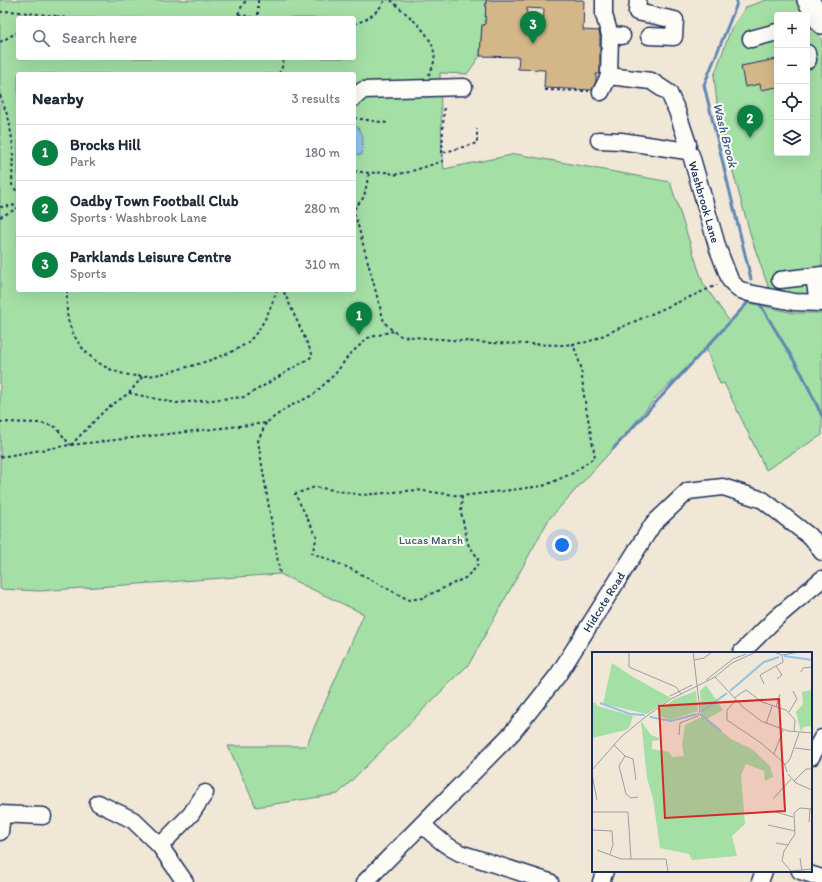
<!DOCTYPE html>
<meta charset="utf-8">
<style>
body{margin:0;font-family:Itim,sans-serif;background:#f6f6f7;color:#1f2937}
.controls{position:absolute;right:12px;top:12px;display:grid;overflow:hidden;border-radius:4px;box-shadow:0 4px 16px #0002}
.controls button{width:36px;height:36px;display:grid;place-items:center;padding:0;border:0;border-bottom:1px solid #e0e1e3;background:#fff;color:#1f2937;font:20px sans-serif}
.you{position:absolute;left:562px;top:545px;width:14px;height:14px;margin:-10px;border:3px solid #fff;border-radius:50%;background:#1a73e8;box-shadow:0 0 0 6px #1a73e833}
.badge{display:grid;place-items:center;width:26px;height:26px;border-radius:50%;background:#0b8043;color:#fff;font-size:13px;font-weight:700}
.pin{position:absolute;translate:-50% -33px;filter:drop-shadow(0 1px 2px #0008)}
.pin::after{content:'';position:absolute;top:21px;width:14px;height:12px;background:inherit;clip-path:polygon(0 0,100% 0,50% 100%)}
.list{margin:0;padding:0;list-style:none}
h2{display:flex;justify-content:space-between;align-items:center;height:52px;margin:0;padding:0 16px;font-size:17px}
h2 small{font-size:13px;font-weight:400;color:#747a83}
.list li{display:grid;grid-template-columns:26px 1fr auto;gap:12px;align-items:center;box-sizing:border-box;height:56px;padding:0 16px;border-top:1px solid #e0e1e3}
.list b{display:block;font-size:15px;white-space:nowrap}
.list p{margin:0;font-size:13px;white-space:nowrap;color:#747a83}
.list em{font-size:13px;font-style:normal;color:#747a83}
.icon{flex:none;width:22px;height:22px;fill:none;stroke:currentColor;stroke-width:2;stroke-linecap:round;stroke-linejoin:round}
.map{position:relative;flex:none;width:822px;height:882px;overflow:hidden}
.search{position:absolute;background:#fff;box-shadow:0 4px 16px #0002;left:16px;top:16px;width:340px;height:44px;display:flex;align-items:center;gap:10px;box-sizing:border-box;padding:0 14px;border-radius:4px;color:#747a83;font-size:15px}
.panel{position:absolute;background:#fff;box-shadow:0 4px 16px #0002;left:16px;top:72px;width:340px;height:220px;border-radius:4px}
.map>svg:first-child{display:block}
.green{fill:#a4dfa5;stroke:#608782;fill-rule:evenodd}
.water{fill:#90c2ec;stroke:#6187b3}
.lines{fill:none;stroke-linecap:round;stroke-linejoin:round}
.stream{stroke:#6187b3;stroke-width:3}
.building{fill:#d4b788;stroke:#1b2f5e;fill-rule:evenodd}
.minor-casing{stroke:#1b2f5e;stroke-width:19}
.major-casing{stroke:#1b2f5e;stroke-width:24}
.path{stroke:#1b2f5e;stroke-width:2;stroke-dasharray:3 3;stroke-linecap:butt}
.minor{stroke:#fdfcf7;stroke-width:16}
.major{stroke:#fdfcf7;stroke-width:21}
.labels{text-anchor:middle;stroke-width:4;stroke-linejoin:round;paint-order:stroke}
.street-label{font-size:12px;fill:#1b2f5e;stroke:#fdfcf7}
.park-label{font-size:12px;fill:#3d5b70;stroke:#fdfcf7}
.water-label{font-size:13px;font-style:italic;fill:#3e5b89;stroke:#fdfcf7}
.inset-river{fill:none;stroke:#90c2ec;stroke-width:2}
.inset-road{fill:none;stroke:#9b9da6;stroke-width:1}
.view{fill:#d62828;fill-opacity:0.15;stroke:#d62828;stroke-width:2}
.inset-edge{fill:none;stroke:#1b2f5e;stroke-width:2}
</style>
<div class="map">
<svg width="822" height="882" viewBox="0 0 822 882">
<rect width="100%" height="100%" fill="#f1e7d6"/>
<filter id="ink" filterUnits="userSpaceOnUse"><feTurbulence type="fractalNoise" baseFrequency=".025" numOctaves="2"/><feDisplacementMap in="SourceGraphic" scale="8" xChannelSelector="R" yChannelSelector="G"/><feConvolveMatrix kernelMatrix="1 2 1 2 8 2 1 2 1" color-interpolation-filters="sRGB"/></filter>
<g filter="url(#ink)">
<!-- green -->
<path class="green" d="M0,0H486L485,25H482L480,56L467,74L440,73L442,153L444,169L516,154L670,182L703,283L730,322L749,303L794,313H822V435L766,470L724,383L720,384L706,349L658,395L613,449L549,519L469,664L338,794L256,807L228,746H306L364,614L280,574L40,591L0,589ZM18,18H354V58H18ZM18,74H354V290H18Z
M766,0H797L811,20L822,41V295H812L773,291L769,289L752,240L719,122L714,76L731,29L746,7ZM777,15H807V153H777Z"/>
<!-- water -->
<path class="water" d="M354,126H357L363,136L362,155L354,154Z"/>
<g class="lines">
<!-- stream -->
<path class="stream" d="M737,0L736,6L704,85L751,279
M758,301L802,374L822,416
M613,449L751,299"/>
</g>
<!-- building -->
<path class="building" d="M486,0H584L583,30L599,31L600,36V74H596V81L592,90L544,88L545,70L518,69L519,57L480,56L482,25H485ZM527,8L544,9L543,29L526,28Z
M777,59V87L761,90L760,84L745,87L741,66Z"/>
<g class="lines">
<defs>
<path id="minor" d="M604,0V15L610,35
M638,0L637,12L675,20L674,37L649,36
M751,39L777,32
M807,53L808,60
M609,76L651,81L669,93L677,111L688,144L687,151
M601,92L609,76L610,35L622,36
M354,98L363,90L464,87
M599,140L621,141L687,151
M687,151L691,155L718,249L730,280L738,289L749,293L794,302L822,303
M780,280L814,276
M818,303L814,276L822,275
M741,653L776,618L822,579
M811,757L822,738
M98,803L133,820L160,846L185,882
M0,814L43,816
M422,824C434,836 445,846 460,853L550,882
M0,832L2,814
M160,846L191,814L205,793
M800,871L822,878
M365,882L512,733L558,675L653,524L688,491L723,487L763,500L813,539L822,552
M601,882L605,871
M760,882L764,871"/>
<path id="major" d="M808,0L822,23"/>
</defs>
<!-- minor casing -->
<use href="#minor" class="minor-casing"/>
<!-- major casing -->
<use href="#major" class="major-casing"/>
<!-- path -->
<path class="path" d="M258,0V18
M391,0C406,15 430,30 434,52C436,60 432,69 428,76
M0,12L10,11L56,16
M238,14L243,4L247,0
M51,18L56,16L67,18
M234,18L238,14L255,18
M354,24C368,20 378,12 385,0
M0,42L18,32
M279,74L282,67L284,58
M545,90L589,91
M0,95L9,120L13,146L12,185L18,193
M354,118L387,123
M442,153L444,105
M354,171L369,173L389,172L393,175L409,172L443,161L442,153L477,143V129
M0,207L18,205
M354,209L364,197L369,173
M354,214L356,218L384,322L393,331L401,336L490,343L564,345L588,342L717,285
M0,217L18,208
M67,290C67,300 66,314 69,323C81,360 117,381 155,375C167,373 179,369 191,366C206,362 239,351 249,341C263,328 271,307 277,290
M129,393L176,403L245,397L313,356L283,290
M0,422L41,423L56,427L70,445
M266,423L258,441L280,574
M71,445L105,410L129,393L144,375
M0,457L70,445L266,423L288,407L313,395L336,373L349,355L368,338L393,331
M462,496L461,512L468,544L478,558L477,567L465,578L422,598L409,600L349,568L312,553L317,537L295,494L315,487L362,495L417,490L462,496L543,486L573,473L595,457L584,396L581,367L573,344"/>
<!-- minor -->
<use href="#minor" class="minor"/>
<!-- major -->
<use href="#major" class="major"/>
</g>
</g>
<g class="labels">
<!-- street labels -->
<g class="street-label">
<text transform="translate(704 202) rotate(74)" y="4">Washbrook Lane</text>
<text transform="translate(604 602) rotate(-58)" y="4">Hidcote Road</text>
</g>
<!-- park labels -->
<g class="park-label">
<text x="431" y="544">Lucas Marsh</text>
</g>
<!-- water labels -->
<g class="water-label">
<text transform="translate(726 135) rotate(76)" y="5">Wash Brook</text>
</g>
</g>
<!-- overview -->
<g transform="translate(592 652)">
<rect width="220" height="220" fill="#f1e7d6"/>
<path d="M20,11L41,25L79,46L55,62L11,52ZM114,33L131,58L115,67L139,87L160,97L178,114L181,125L173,129L172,119L154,112L149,123L153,172L140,184L145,204L100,208L97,202L68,196L61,147L55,126L49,69L59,83L67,86V88L60,89V97L77,100L80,105L92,104L90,94L93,73L111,64L109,61L108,39ZM219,38L220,74L211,75L209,80L204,60L211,52L210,40ZM104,39L106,59L78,68L68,64L66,58L83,47ZM0,50L4,51L5,54L41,64L38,74L34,78L0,86Z" fill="#a4dfa5"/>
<path class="inset-river" d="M192,4L220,8M138,39L172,10L187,5M8,51L38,62L53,63M109,60L135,41M108,62L129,79M58,65L79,69L105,62"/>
<path class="inset-road" d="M37,0V15L84,35L89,42M190,3L208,0M102,8L112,6L120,0M184,14L190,23L185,27M209,20L211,16L220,15M123,25L151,55L169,69L196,79L220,81M114,28L141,7L154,2M172,32L168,23L191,10L190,3L182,0M78,44L100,33M142,46L154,38L170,50L194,58L203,68L202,80M144,48L135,58V68L169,91L192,111L195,120M184,55L188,42M197,60L205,47L201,39M174,72L180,54M87,83L88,71L106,64L108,58L101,0M22,93L33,104L41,107L44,128M203,96L220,98M182,102L191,78M33,104L27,114L34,142L39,146L46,145M193,113L198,107L207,81M0,118L29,85L52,66L79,47L123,25L140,11L164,0M0,122L5,148M196,122L204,131L220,138M202,129L214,117H220M181,147L199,127M220,157L208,156L202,161L203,182L192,199L190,209L199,219L220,217M0,160H36L39,207M184,160L201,165M217,170L218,157M176,173L203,179M0,178L20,179L21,193L18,202M184,191L196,193M5,198L29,207H74L76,220M208,206L210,219"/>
<path class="view" d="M187,47L193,159L73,166L67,54Z"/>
<rect width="220" height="220" class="inset-edge"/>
</g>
</svg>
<div class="controls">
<button>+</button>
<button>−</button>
<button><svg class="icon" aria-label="locate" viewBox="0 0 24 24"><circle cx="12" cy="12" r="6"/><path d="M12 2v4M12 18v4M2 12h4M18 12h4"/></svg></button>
<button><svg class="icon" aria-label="layers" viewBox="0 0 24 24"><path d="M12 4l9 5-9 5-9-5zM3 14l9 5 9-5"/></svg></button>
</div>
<div class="you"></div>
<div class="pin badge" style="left:359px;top:335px">1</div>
<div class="pin badge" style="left:750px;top:138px">2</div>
<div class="pin badge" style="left:533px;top:44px">3</div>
<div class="search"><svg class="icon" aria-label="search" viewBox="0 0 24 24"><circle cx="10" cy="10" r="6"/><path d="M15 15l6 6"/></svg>Search here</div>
<section class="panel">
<h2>Nearby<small>3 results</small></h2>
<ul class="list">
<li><span class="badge">1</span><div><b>Brocks Hill</b><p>Park</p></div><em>180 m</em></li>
<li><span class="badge">2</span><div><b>Oadby Town Football Club</b><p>Sports · Washbrook Lane</p></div><em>280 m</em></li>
<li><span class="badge">3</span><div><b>Parklands Leisure Centre</b><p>Sports</p></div><em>310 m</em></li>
</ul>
</section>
</div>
